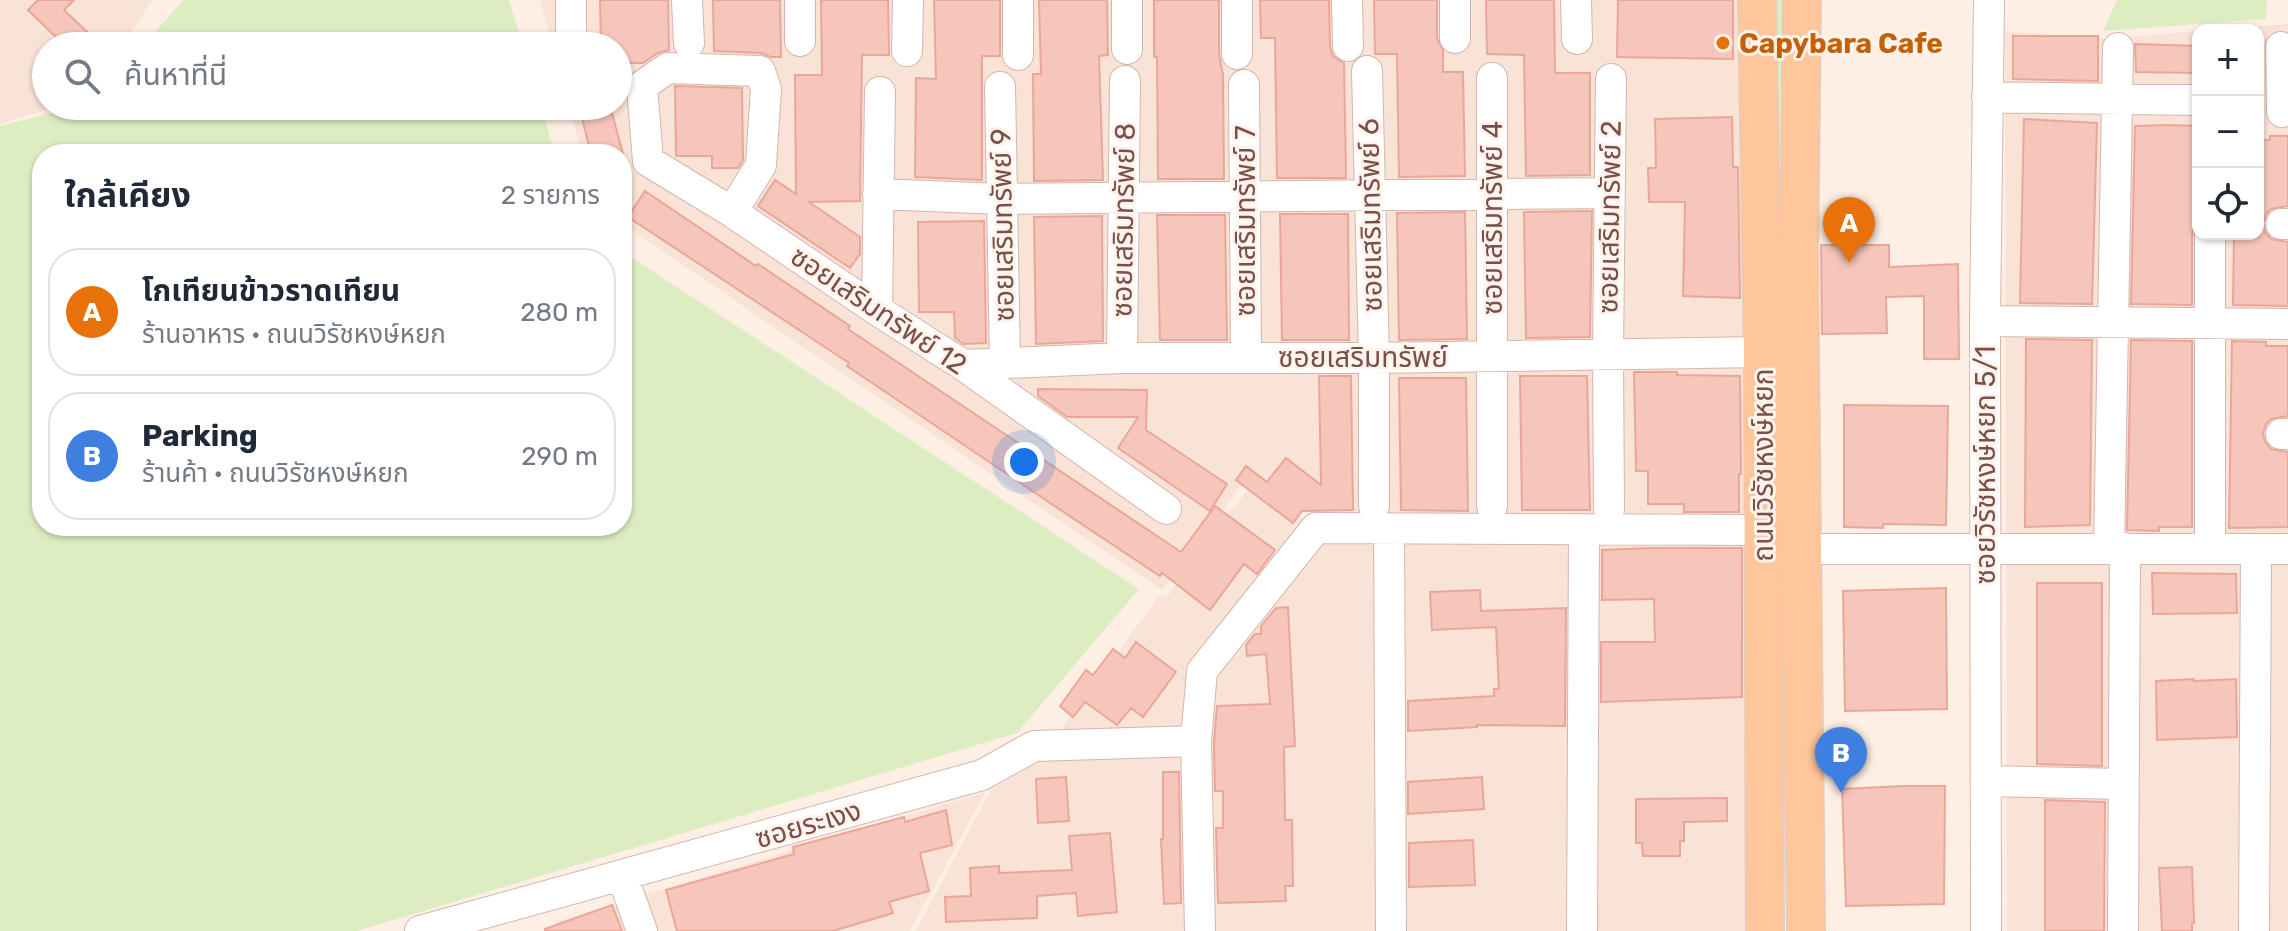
<!DOCTYPE html>
<html lang="th">
<meta charset="utf-8">
<style>
body{margin:0;font-family:Rubik,"Noto Sans Thai",sans-serif;background:#f2f2f3;color:#1f2937}
.controls{position:absolute;right:24px;top:24px;display:grid;overflow:hidden;border-radius:16px;box-shadow:0 2px 6px #0004}
.controls button{width:72px;height:72px;display:grid;place-items:center;padding:0;border:0;border-bottom:2px solid #e0e1e3;background:#fff;color:#1f2937;font:40px sans-serif}
.you{position:absolute;left:1024px;top:462px;width:28px;height:28px;margin:-20px;border:6px solid #fff;border-radius:50%;background:#1a73e8;box-shadow:0 0 0 12px #1a73e833}
.badge{display:grid;place-items:center;width:52px;height:52px;border-radius:50%;background:#ea580c;color:#fff;font-size:26px;font-weight:700}
.pin{position:absolute;translate:-50% -66px;filter:drop-shadow(0 2px 4px #0008)}
.pin::after{content:'';position:absolute;top:42px;width:28px;height:24px;background:inherit;clip-path:polygon(0 0,100% 0,50% 100%)}
.list{margin:0;padding:0;list-style:none}
h2{display:flex;justify-content:space-between;align-items:center;height:104px;margin:0;padding:0 32px;font-size:34px}
h2 small{font-size:26px;font-weight:400;color:#747a83}
.list li{display:grid;grid-template-columns:52px 1fr auto;gap:24px;align-items:center;box-sizing:border-box;height:128px;margin:0 16px 16px;padding:0 16px;border:2px solid #e0e1e3;border-radius:32px}
.list b{display:block;font-size:30px;white-space:nowrap}
.list p{margin:0;font-size:26px;white-space:nowrap;color:#747a83}
.list em{font-size:26px;font-style:normal;color:#747a83}
.icon{flex:none;width:44px;height:44px;fill:none;stroke:currentColor;stroke-width:2;stroke-linecap:round;stroke-linejoin:round}
.map{position:relative;flex:none;width:2288px;height:931px;overflow:hidden}
.search{position:absolute;background:#fff;box-shadow:0 2px 6px #0004;left:32px;top:32px;width:600px;height:88px;display:flex;align-items:center;gap:20px;box-sizing:border-box;padding:0 28px;border-radius:44px;color:#747a83;font-size:30px}
.panel{position:absolute;background:#fff;box-shadow:0 2px 6px #0004;left:32px;top:144px;width:600px;height:392px;border-radius:32px}
.map>svg:first-child{display:block}
.residential{fill:#f9e2d6}
.green{fill:#ddedc2}
.building{fill:#f6c6ba;stroke:#eaa799;stroke-width:2}
.lines{fill:none;stroke-linecap:round;stroke-linejoin:round}
.minor-casing{stroke:#d4b6ac;stroke-width:32}
.major-casing{stroke:#dacecb;stroke-width:40}
.minor{stroke:#fff;stroke-width:30}
.major{stroke:#ffc59b;stroke-width:38}
.food-dot{fill:#e8710a;stroke:#fff4ed;stroke-width:3}
.labels{text-anchor:middle;stroke-width:6;stroke-linejoin:round;paint-order:stroke}
.food-label{font-size:28px;font-weight:bold;fill:#c56008;stroke:#fff4ed;text-anchor:start}
.street-label{font-size:28px;fill:#7a4f47;stroke:#fff4ed}
</style>
<div class="map">
<svg width="2288" height="931" viewBox="0 0 2288 931">
<rect width="100%" height="100%" fill="#feefe5"/>
<!-- residential -->
<path class="residential" d="M0,0H152L122,46H46V106H58L0,124Z
M540,0H1746L1747,521L1320,522L1250,475L1162,590L622,224V154H582L569,106H618V46H553Z
M2288,24V931H2007L2005,31L2104,39L2198,31V234H2258V30H2212Z
M1252,484L1316,528L1747,539L1749,931H916L991,790L1036,763L1159,596L1167,597Z
M985,792L910,931H558L555,922Z"/>
<!-- green -->
<path class="green" d="M183,0H509L523,46H143Z
M1772,0H1784L1785,131L1777,172Z
M2117,0H2267L2266,19L2103,31Z
M79,106H541L555,154H42V526H622V251L1139,589L1017,733L357,931H0V126Z"/>
<!-- building -->
<path class="building" d="M38,0H74L64,10L102,46H65L28,10Z
M600,0H668L669,50L658,53L643,63H618V46H601Z
M713,0H780L781,57H771L761,53L714,51Z
M821,0H888L889,55H862L860,201L809,202L860,237V254L850,268L758,206L775,180L796,194L795,75H822Z
M934,0H1000V56H982V180L915,177L916,78L936,79Z
M1039,0H1107L1108,55L1099,56L1103,180L1034,181L1033,74H1041Z
M1154,0H1219V54L1223,75L1224,179H1158L1157,57H1154Z
M1260,0H1329L1330,47L1333,56L1344,63L1346,178H1277L1275,38H1261Z
M1374,0H1437V38L1443,50V72H1463L1465,176L1399,177L1397,54H1375Z
M1486,0H1554L1555,73H1590V175L1526,176L1524,55L1487,54Z
M1618,0H1733V59L1617,57Z
M2013,36H2098V81L2013,79Z
M2135,44L2198,46V73L2136,72Z
M675,86L742,88L743,160L738,168H712V156H676Z
M579,106H610L623,154H591Z
M1732,117L1733,167H1738L1740,298L1683,296L1685,202H1649L1648,168H1656L1655,119Z
M2024,119L2097,123L2092,304L2020,303Z
M2167,125L2198,126V221L2194,226L2192,234V305L2131,304L2135,126Z
M2270,136H2288V206L2271,209L2266,214L2263,223L2265,232L2271,239L2288,242V306L2233,305L2234,234H2258V140H2270Z
M645,191L756,266L758,264L850,326L848,329L1181,552L1215,506L1275,550L1257,574L1244,564L1210,610L1162,573L1160,576L1050,503L847,366L849,363L628,217Z
M1592,211L1590,337L1526,338L1524,212Z
M1465,212L1467,339L1399,340L1397,213Z
M1280,214H1348L1349,340H1282Z
M1157,215H1225L1227,340H1160Z
M1102,216L1103,341L1036,344L1034,217Z
M984,221L986,343L963,344L955,338L954,312H919L918,222Z
M1821,245H1889V267L1958,264L1959,359H1924V296L1886,297L1887,333L1822,334Z
M2026,339L2092,340L2090,525L2025,527Z
M2131,340L2192,341V527H2159V531L2127,530Z
M2232,341L2266,342V346H2288V416L2271,419L2266,424L2263,433L2265,442L2271,449L2288,452V527L2229,528Z
M1634,372H1677V375L1740,376L1741,474H1739V512H1684V504H1648V471H1636Z
M1319,376H1351L1353,510L1302,511L1293,523L1236,480L1246,466L1267,482L1286,458L1321,485Z
M1520,376H1587L1590,510H1522Z
M1399,378H1466L1468,511L1401,510Z
M1038,389L1147,390L1146,430L1227,484L1210,511L1118,448L1138,417H1067L1038,396Z
M1844,405L1948,406L1946,525L1883,524V528L1844,527Z
M1653,548H1742V697L1601,702V642H1655L1654,599L1602,600V550Z
M2152,573L2236,574L2237,613L2153,614Z
M2037,583H2102V766L2037,764Z
M1946,588L1947,709L1845,711L1843,591Z
M1480,590L1481,611L1566,608L1565,726L1477,725V727L1408,731V701L1494,696V689H1499L1496,627L1432,630L1430,592Z
M1288,607L1295,746L1284,747L1285,820H1292L1293,886H1285L1286,901L1218,903L1216,828H1223V791H1215L1214,742L1217,706L1270,704L1266,654L1247,656L1246,645L1255,634H1261V626L1276,608Z
M1136,642L1176,672L1143,717L1131,708L1117,725L1085,702L1073,717L1060,706L1086,670L1093,675L1113,649L1125,658Z
M2194,679V681L2236,679L2237,737L2157,740L2156,681Z
M1163,772H1179L1181,903L1164,904L1161,839H1163Z
M1066,777L1069,821L1038,823L1036,779Z
M1482,777L1484,809L1408,814V782Z
M1904,786H1945L1944,904L1846,906L1842,789Z
M1727,798V821L1684,822V841H1680V856H1643L1642,843H1636V799Z
M2045,800L2105,802L2104,931H2045Z
M946,810L952,845L920,853L929,891L889,902L893,913L833,931H677L666,890L794,854L793,847L904,817L905,822Z
M1110,833L1117,912L1078,916L1076,893L1037,896V918L946,922L945,897L971,896L970,868L999,866V873L1072,870L1069,836Z
M1473,840L1475,885L1409,887V843Z
M2192,867L2194,923H2192V931H2162L2159,868Z
M612,905L622,931H545V929Z"/>
<g class="lines">
<defs>
<path id="minor" d="M687,0L689,43
M800,0V41
M1018,0V55
M1127,0V49
M1237,0V54
M1347,0L1348,46
M1455,0V38
M1576,0L1577,39
M571,34V0
M2281,47L2282,112
M907,51L908,0
M1367,71L1374,358V506
M1492,78V506
M1244,85L1246,357
M1000,87L1005,363
M1987,97L2198,100
M878,194L1002,199L1609,193
M732,212L761,165L766,89L760,71L668,68L642,86L648,161L732,212L877,310L963,365L1166,509
M2281,224H2288
M2210,234V549
M877,310L880,92
M1985,321L2288,324
M1122,358L1125,81
M963,365L1122,358H1374L1763,352
M2281,434H2288
M1609,509L1608,355L1611,79
M1389,529L1391,931
M1802,549H2288
M2109,549L2118,48
M1986,781L2123,784
M622,875L642,931
M420,931L982,775L1034,746L1196,741
M1200,931L1196,741L1202,671L1316,528L1764,530
M1582,931L1584,530
M1986,931L1985,321L1989,0
M2123,931L2125,548
M2254,931L2256,549"/>
<path id="major" d="M1757,0L1763,352L1765,931
M1802,0L1799,260L1806,931"/>
</defs>
<!-- minor casing -->
<use href="#minor" class="minor-casing"/>
<!-- major casing -->
<use href="#major" class="major-casing"/>
<!-- minor -->
<use href="#minor" class="minor"/>
<!-- major -->
<use href="#major" class="major"/>
</g>
<!-- markers -->
<circle class="food-dot" cx="1723" cy="43" r="8"/>
<g class="labels">
<!-- food labels -->
<g class="food-label">
<text x="1739" y="53">Capybara Cafe</text>
</g>
<!-- street labels -->
<g class="street-label">
<text transform="translate(1370 215) rotate(-91)" y="10">ซอยเสริมทรัพย์ 6</text>
<text transform="translate(1609 217) rotate(-89)" y="10">ซอยเสริมทรัพย์ 2</text>
<text transform="translate(1492 218) rotate(-90)" y="10">ซอยเสริมทรัพย์ 4</text>
<text transform="translate(1123 220) rotate(-89)" y="10">ซอยเสริมทรัพย์ 8</text>
<text transform="translate(1245 221) rotate(-90)" y="10">ซอยเสริมทรัพย์ 7</text>
<text transform="translate(1002 225) rotate(-91)" y="10">ซอยเสริมทรัพย์ 9</text>
<text transform="translate(879 310) rotate(34)" y="10">ซอยเสริมทรัพย์ 12</text>
<text x="1363" y="367">ซอยเสริมทรัพย์</text>
<text transform="translate(1763 465) rotate(-90)" y="10">ถนนวิรัชหงษ์หยก</text>
<text transform="translate(1985 465) rotate(-90)" y="10">ซอยวิรัชหงษ์หยก 5/1</text>
<text transform="translate(808 824) rotate(-16)" y="10">ซอยระเงง</text>
</g>
</g>
</svg>
<div class="controls">
<button>+</button>
<button>−</button>
<button><svg class="icon" aria-label="locate" viewBox="0 0 24 24"><circle cx="12" cy="12" r="6"/><path d="M12 2v4M12 18v4M2 12h4M18 12h4"/></svg></button>
</div>
<div class="you"></div>
<div class="pin badge" style="left:1849px;top:263px;background:#e8710a">A</div>
<div class="pin badge" style="left:1841px;top:793px;background:#3f7fe0">B</div>
<div class="search"><svg class="icon" aria-label="search" viewBox="0 0 24 24"><circle cx="10" cy="10" r="6"/><path d="M15 15l6 6"/></svg>ค้นหาที่นี่</div>
<section class="panel">
<h2>ใกล้เคียง<small>2 รายการ</small></h2>
<ul class="list">
<li><span class="badge" style="background:#e8710a">A</span><div><b>โกเทียนข้าวราดเทียน</b><p>ร้านอาหาร · ถนนวิรัชหงษ์หยก</p></div><em>280 m</em></li>
<li><span class="badge" style="background:#3f7fe0">B</span><div><b>Parking</b><p>ร้านค้า · ถนนวิรัชหงษ์หยก</p></div><em>290 m</em></li>
</ul>
</section>
</div>
